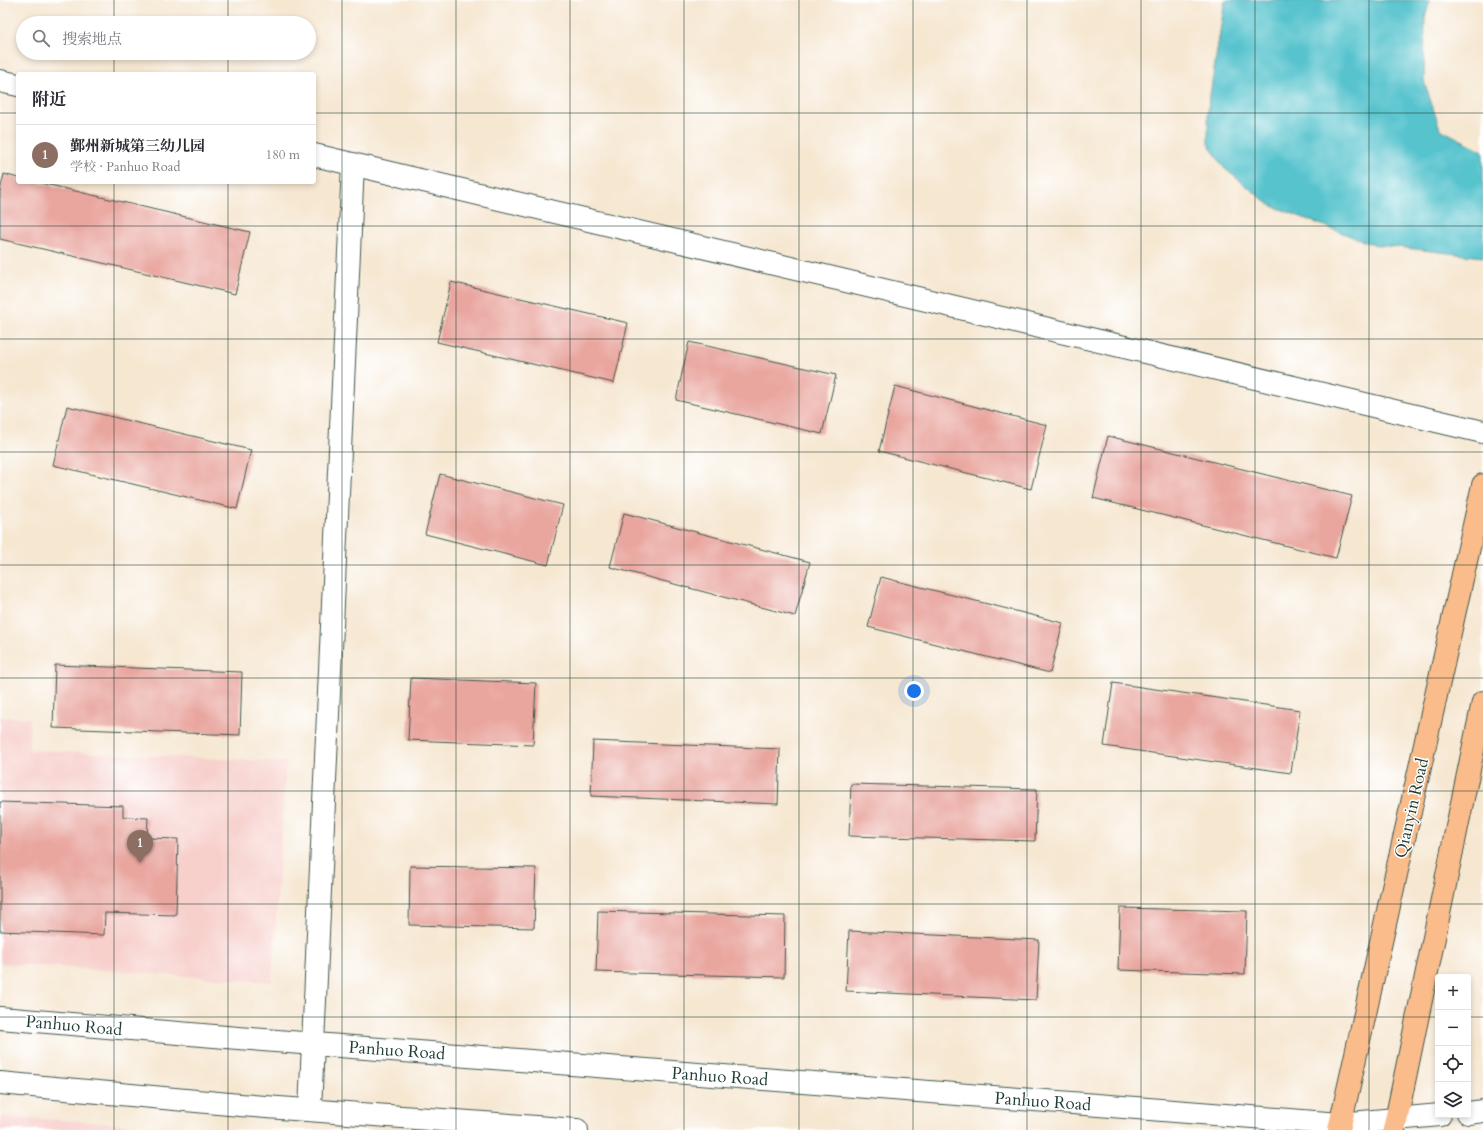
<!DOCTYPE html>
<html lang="zh">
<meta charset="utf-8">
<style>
body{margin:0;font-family:Cardo,"Noto Serif SC",serif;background:#f2f2f3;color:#2b2b33}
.controls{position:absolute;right:12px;bottom:12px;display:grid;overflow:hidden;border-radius:4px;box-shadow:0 2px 6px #0003}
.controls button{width:36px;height:36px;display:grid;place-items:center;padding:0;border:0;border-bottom:1px solid #e1e1e2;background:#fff;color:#2b2b33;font:20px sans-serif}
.you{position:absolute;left:914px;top:691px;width:14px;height:14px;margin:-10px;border:3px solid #fff;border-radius:50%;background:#1a73e8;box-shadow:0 0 0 6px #1a73e833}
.badge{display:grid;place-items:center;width:26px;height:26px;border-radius:50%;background:#1f6fb2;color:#fff;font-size:13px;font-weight:700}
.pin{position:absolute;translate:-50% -33px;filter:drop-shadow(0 1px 2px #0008)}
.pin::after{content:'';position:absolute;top:21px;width:14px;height:12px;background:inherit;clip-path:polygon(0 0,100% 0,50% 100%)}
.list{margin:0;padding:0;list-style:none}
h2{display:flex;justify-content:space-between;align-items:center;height:52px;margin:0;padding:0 16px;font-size:17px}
h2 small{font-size:13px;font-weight:400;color:#7c7c81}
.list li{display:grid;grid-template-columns:26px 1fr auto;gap:12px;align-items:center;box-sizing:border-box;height:60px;padding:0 16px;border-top:1px solid #e1e1e2}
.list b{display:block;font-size:15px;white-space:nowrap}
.list p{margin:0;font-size:13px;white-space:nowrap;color:#7c7c81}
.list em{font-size:13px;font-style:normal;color:#7c7c81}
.icon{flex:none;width:22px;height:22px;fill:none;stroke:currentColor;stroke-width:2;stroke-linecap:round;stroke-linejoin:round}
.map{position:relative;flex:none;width:1483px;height:1130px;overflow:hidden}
.search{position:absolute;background:#fff;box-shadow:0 2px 6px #0003;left:16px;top:16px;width:300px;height:44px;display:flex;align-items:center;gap:10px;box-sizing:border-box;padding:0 14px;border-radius:22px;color:#7c7c81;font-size:15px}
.panel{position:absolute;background:#fff;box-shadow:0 2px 6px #0003;left:16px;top:72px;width:300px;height:112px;border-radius:4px}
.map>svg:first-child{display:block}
.built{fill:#f7d0cc}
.water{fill:#56c3cd;stroke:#3a8080}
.building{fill:#e9a69f}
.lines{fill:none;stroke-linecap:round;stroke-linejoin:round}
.minor-casing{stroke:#3f564c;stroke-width:24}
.major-casing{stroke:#3f564c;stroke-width:24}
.minor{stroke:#fff;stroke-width:22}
.major{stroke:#fabc8b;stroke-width:22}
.grid{fill:none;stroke:#1f3d34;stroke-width:1;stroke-opacity:0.55}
.labels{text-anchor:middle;stroke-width:3;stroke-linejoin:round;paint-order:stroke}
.street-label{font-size:17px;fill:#1f3d34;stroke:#fff}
</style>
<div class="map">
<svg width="1483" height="1130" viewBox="0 0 1483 1130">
<rect width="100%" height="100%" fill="#fff"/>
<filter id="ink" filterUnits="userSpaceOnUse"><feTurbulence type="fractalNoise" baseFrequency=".025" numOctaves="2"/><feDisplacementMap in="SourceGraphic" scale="8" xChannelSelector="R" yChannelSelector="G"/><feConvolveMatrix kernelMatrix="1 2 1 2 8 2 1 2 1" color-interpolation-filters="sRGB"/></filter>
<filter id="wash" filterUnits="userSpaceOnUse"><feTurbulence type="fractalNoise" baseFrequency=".012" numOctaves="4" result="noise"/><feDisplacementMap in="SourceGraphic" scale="16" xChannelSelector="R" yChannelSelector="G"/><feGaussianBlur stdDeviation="0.9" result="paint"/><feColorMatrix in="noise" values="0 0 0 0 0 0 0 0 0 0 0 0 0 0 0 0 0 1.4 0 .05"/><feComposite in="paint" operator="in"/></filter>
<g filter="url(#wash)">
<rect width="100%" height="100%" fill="#f6e7d1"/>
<!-- built -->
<path class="built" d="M0,717L30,718L29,750L286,762L272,982L0,963Z
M0,1116L11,1117L215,1130H0Z"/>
<!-- water -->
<path class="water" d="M1225,0H1430L1425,18L1424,81L1440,129L1483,151V257L1371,244L1270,205L1224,168L1208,143V108Z"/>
<g id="blocks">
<!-- building -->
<path class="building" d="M4,174L18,178V182H37L250,232L235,294L0,239V191Z
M451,282L628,323L614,383L437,342Z
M689,342L836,375L822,434L676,400Z
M895,386L1047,425L1031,489L879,451Z
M67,406L251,450L237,509L53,465Z
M1108,436L1352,496L1336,558L1093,498Z
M440,474L563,505L548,565L425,534Z
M624,513L810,562L795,616L610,567Z
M881,577L1063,623L1050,673L868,627Z
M55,665L242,672L240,735L53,728Z
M411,678L536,683L533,745L408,740Z
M1113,683L1300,710L1291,773L1104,746Z
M593,741L780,749L778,804L591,796Z
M851,784L1037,789L1035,841L849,836Z
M0,802L123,806V817L148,818L147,838L178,839L176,915L105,913L104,935L0,931Z
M410,866L536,868L534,928L409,925Z
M1120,908L1247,911L1245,974L1118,970Z
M598,911L785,916L784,977L596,972Z
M849,931L1039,940L1036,1000L846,991Z"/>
</g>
</g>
<g filter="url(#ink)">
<use href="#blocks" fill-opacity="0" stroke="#3f564c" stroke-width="1"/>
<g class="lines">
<defs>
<path id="minor" d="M0,81L18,85
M314,155L1483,432
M0,1018L238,1038L1340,1124L1440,1115
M0,1083L240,1105L577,1130
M310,1110L353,164
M1468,1113L1483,1111"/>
<path id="major" d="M1339,1130L1483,485
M1394,1130L1483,702"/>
</defs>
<!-- minor casing -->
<use href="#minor" class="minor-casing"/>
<!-- major casing -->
<use href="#major" class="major-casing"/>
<!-- minor -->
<use href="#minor" class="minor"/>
<!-- major -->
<use href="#major" class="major"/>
</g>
</g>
<!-- grid -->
<path class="grid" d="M114,0V23M228,0V23M342,0V1130M456,0V1130M570,0V1130M684,0V1130M799,0V1130M913,0V1130M1027,0V1130M1141,0V1130M1255,0V1130M1369,0V1130M114,53V74M228,53V74M0,113H18M314,113H1483M114,182V1130M228,182V1130M0,226H1483M0,339H1483M0,452H1483M0,565H1483M0,678H1483M0,791H1483M0,904H1483M0,1017H1438M1468,1017H1483"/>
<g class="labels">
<!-- street labels -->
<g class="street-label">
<text transform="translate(1411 808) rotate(-77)" y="6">Qianyin Road</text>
<text transform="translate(74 1025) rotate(5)" y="6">Panhuo Road</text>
<text transform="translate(397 1050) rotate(4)" y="6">Panhuo Road</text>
<text transform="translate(720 1076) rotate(4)" y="6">Panhuo Road</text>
<text transform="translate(1043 1101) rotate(4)" y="6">Panhuo Road</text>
</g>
</g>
</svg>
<div class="controls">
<button>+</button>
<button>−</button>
<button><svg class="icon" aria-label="locate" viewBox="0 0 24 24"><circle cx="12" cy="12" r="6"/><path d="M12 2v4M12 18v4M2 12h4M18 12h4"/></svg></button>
<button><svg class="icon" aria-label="layers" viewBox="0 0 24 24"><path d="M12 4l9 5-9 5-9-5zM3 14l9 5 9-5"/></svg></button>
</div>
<div class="you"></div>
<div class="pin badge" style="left:140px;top:863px;background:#8d6e63">1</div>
<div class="search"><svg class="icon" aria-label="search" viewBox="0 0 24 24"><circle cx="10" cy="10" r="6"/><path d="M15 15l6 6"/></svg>搜索地点</div>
<section class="panel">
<h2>附近<small></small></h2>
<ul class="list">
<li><span class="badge" style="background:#8d6e63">1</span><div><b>鄞州新城第三幼儿园</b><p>学校 · Panhuo Road</p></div><em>180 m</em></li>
</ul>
</section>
</div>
